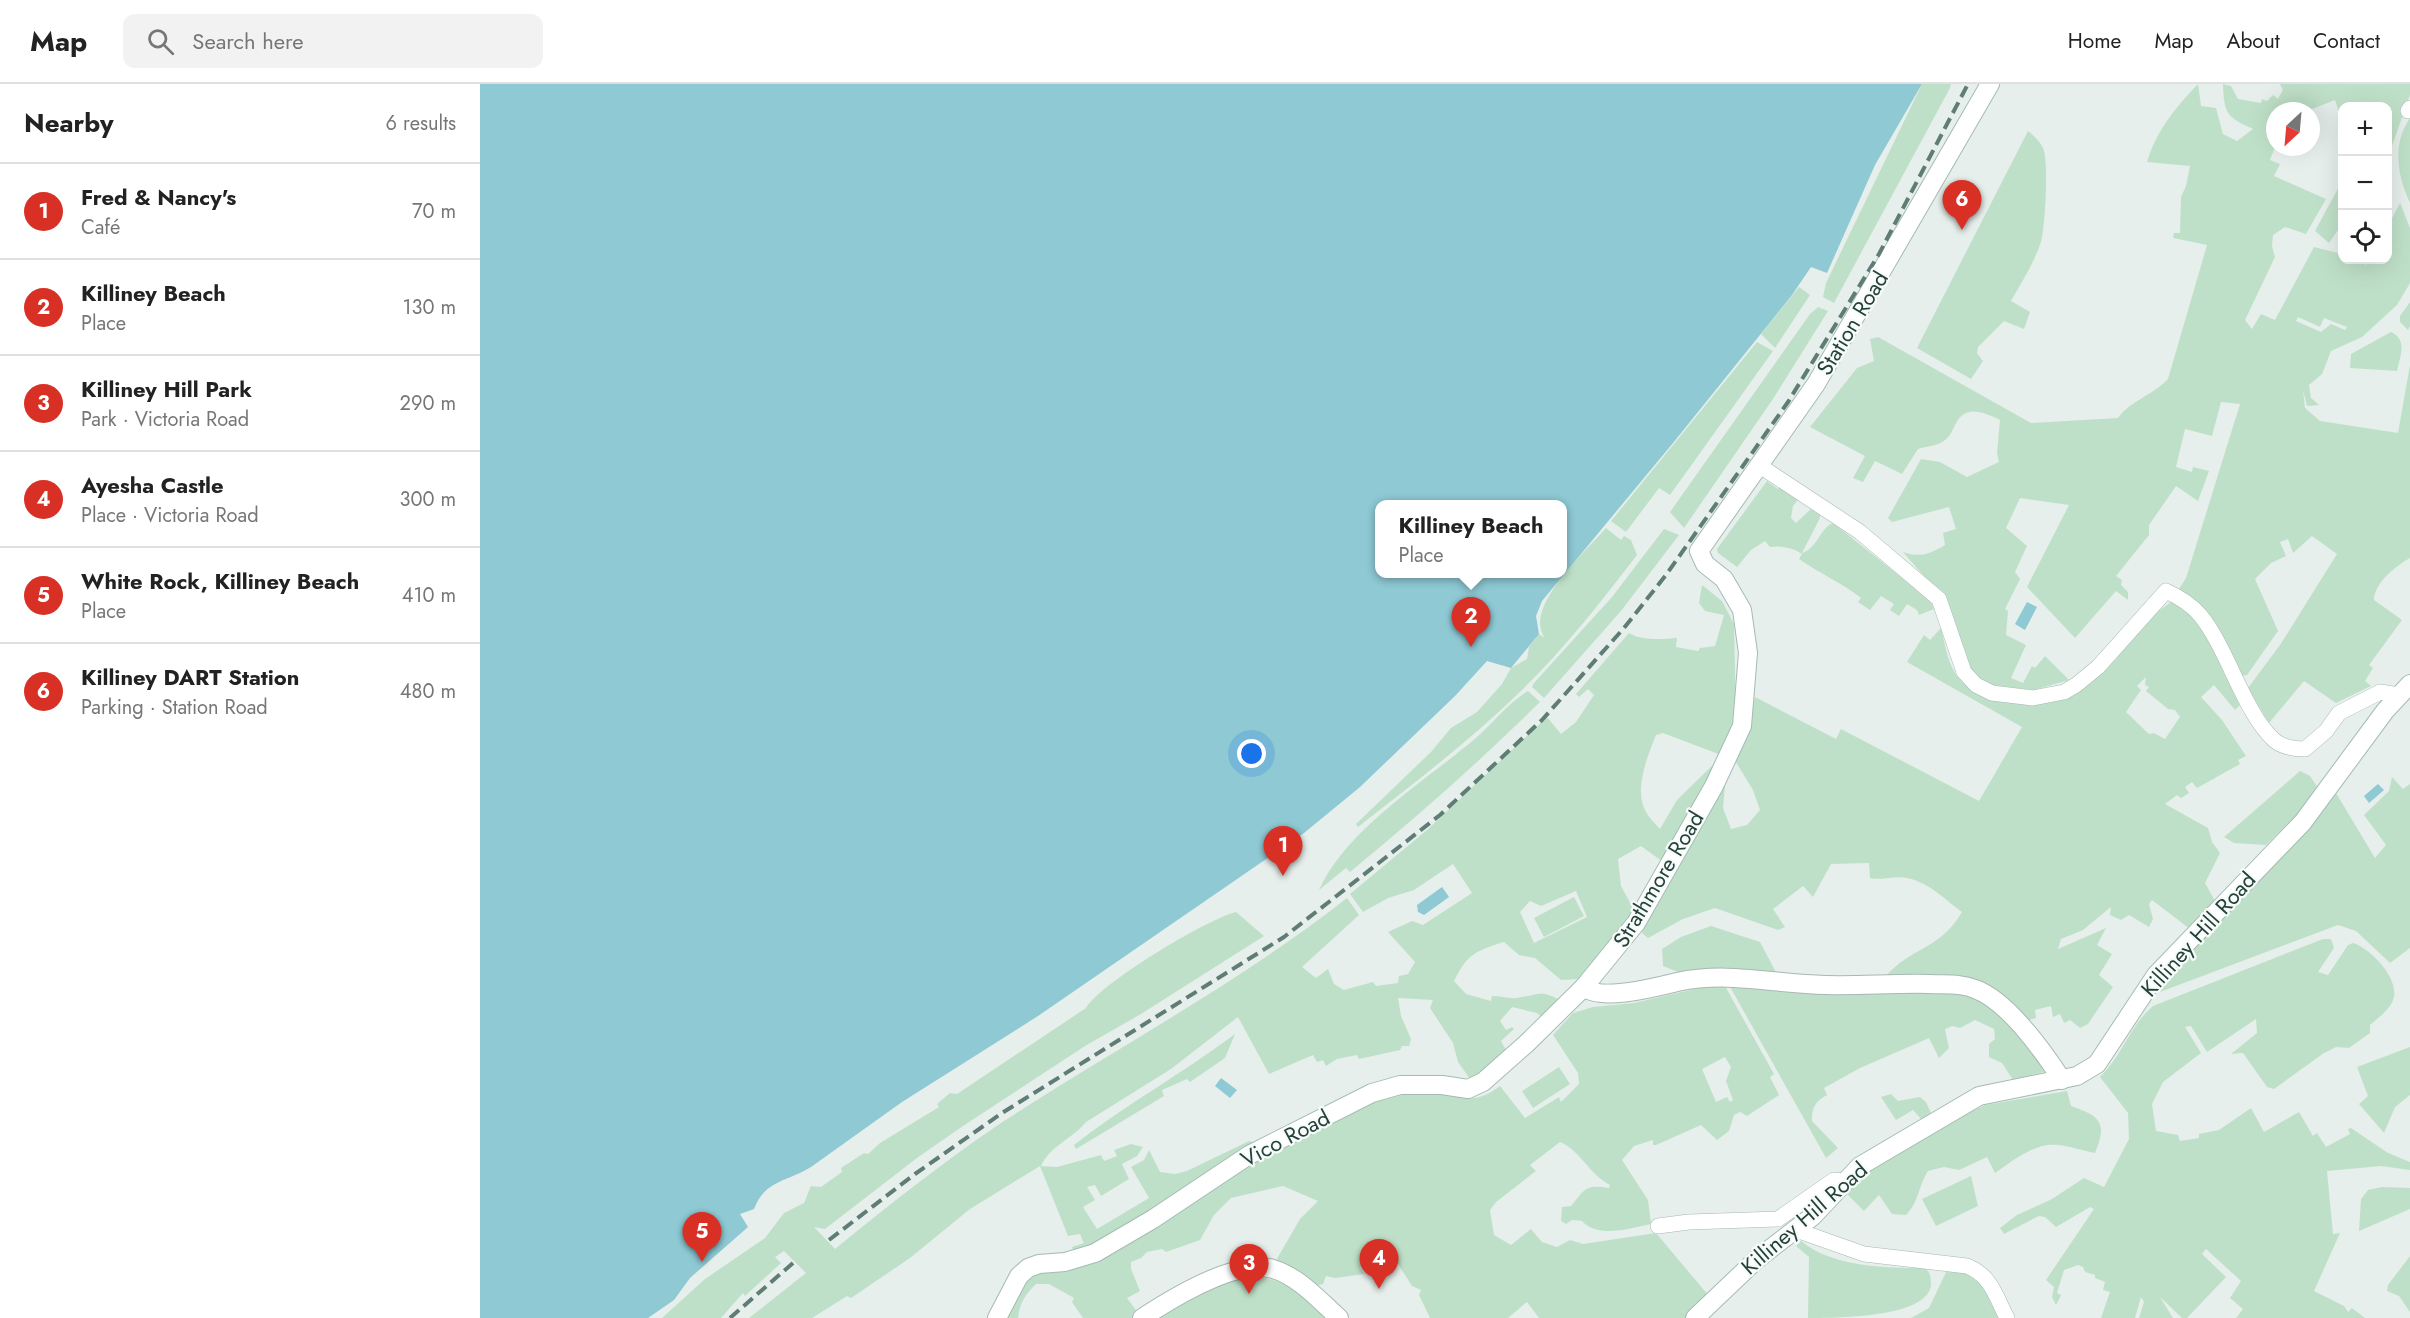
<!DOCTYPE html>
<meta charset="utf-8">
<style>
body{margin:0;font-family:Jost,sans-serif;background:#f2f2f2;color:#222}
.controls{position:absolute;right:18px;top:18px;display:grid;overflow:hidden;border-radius:12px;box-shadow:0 6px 24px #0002}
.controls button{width:54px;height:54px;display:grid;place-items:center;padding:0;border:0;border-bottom:2px solid #e0e0e0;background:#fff;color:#222;font:30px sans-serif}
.compass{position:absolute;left:1786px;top:18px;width:54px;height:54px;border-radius:50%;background:#fff;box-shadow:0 6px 24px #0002;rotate:206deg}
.you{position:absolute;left:772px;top:670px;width:21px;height:21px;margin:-15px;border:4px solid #fff;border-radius:50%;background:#1a73e8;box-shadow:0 0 0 9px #1a73e833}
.badge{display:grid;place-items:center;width:39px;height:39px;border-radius:50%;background:#d93025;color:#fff;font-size:20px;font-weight:700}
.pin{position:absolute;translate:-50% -50px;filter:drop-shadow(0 2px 3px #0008)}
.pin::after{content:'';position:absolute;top:32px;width:21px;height:18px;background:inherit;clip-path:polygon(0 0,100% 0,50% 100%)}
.popup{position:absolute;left:895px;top:416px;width:192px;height:78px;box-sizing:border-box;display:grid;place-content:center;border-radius:12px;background:#fff;filter:drop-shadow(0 2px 4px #0005);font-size:20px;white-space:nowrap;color:#767676}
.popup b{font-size:22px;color:#222}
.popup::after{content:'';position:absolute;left:50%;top:100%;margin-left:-12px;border:12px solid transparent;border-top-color:#fff}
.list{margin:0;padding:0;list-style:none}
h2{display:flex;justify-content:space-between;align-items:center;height:78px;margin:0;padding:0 24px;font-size:26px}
h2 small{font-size:20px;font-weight:400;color:#767676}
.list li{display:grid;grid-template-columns:39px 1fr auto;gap:18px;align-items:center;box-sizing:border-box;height:96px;padding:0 24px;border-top:2px solid #e0e0e0}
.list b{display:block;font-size:22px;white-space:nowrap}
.list p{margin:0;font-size:20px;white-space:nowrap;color:#767676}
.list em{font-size:20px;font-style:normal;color:#767676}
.icon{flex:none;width:33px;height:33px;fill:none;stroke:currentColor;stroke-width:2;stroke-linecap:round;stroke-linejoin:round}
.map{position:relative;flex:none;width:1930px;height:1234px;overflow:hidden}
header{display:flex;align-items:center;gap:36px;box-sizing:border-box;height:84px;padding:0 30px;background:#fff;border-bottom:2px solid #e0e0e0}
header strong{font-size:28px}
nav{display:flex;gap:33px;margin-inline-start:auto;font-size:21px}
.search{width:420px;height:54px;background:#f2f2f2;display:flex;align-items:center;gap:15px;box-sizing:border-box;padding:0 21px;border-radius:12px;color:#767676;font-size:22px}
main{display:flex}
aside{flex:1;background:#fff}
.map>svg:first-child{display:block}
.green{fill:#bfe0c8;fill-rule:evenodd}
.water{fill:#8ec9d4;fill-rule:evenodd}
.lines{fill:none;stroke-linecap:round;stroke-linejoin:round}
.minor-casing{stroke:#a8b8b2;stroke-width:16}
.tertiary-casing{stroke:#a8b8b2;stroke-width:20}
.secondary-casing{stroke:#a4bbb3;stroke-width:20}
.minor{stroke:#fff;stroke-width:15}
.tertiary{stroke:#fff;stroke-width:18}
.secondary{stroke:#fff;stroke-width:18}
.rail{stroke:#5f7d75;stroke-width:4;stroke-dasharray:12 6;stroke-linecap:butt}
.labels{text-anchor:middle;stroke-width:4.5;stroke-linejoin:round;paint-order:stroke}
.street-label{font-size:22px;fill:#24423a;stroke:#f7fbf9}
</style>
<header>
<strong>Map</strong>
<div class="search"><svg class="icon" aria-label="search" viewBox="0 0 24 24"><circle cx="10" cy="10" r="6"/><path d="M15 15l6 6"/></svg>Search here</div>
<nav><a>Home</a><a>Map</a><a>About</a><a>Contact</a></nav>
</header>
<main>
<aside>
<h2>Nearby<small>6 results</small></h2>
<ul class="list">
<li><span class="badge">1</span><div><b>Fred &amp; Nancy's</b><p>Café</p></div><em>70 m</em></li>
<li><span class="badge">2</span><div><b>Killiney Beach</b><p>Place</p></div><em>130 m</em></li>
<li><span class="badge">3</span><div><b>Killiney Hill Park</b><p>Park · Victoria Road</p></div><em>290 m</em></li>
<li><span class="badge">4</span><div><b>Ayesha Castle</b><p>Place · Victoria Road</p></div><em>300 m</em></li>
<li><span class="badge">5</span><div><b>White Rock, Killiney Beach</b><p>Place</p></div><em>410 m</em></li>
<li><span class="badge">6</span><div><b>Killiney DART Station</b><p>Parking · Station Road</p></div><em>480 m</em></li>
</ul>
</aside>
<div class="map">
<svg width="1930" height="1234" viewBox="0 0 1930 1234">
<rect width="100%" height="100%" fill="#e6efeb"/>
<!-- green -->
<path class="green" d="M1442,0H1471L1470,4L1354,219L1343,213L1346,199Z
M1718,0L1721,22L1736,24L1743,50L1757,57L1773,45C1746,33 1744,29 1743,0L1751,2L1758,15L1781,19L1782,15L1787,17L1793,11L1798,15L1803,6L1800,0H1930V11L1908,73V106V22H1862V36L1855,16L1827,27H1795V63L1790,76L1800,80L1794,92L1846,115L1826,150L1805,143L1793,151L1792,162L1795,173L1765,236L1772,245L1781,230L1795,236L1834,163L1862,170V176H1876L1886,181L1889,176H1908V142L1920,119L1930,144V199L1917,221L1882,253L1851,267L1842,290L1829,301L1831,314L1839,321L1827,322L1823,306L1825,324L1840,337L1918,349L1930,281V474C1917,481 1894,499 1894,516L1922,536L1889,581L1893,584L1885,597L1891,602L1856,619L1824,597L1789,639L1768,604L1800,561L1857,470L1832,452L1813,469L1808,455L1800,458L1806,472L1791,479L1775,495L1798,547L1767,591L1748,594L1763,618L1755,626L1734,601L1721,613L1742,636L1766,672L1758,676L1760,680L1717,704L1712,698L1705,703L1709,709L1701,714L1697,711L1685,720L1728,744L1732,758L1740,769L1725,799L1736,819L1710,845L1672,816L1669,820L1673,835L1669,843L1649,831L1641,836L1630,831L1631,823L1603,846L1581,855L1578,865L1626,844L1617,861L1632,870L1619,891L1633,903L1608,940L1600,944L1590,936L1584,939L1580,930L1573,933L1571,922L1555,926L1556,934L1546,937L1526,918L1405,893C1432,862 1459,867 1482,828C1464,815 1450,799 1427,794C1415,791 1402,797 1390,794L1389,779L1351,780L1333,813L1323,802L1293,825L1305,843L1298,846L1235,824L1203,835L1168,854L1162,849L1164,835L1223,740L1246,692L1243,724L1251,745L1267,741L1280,726L1273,706L1254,675L1269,641L1275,613L1356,655L1361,645L1499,717L1542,643L1427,578L1444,551L1450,556L1461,544C1465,561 1468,582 1480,596C1494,613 1551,613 1574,616L1635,576L1664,537L1690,519L1706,494L1760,320L1741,318L1732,352L1705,345L1696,383L1712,388L1713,383L1729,387L1718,417L1696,402L1669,441V451L1636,492L1642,496L1641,501L1648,508V516L1636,507L1595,554L1547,503L1589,421L1540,414L1526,444L1547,462L1535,488L1540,495L1525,525L1528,527L1526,551L1546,561L1531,594L1543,599L1552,582L1555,584L1565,572L1589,596L1554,606L1509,601L1491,590L1462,513L1423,468C1440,474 1450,470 1465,461L1463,449L1476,445L1469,423L1412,438L1408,434L1441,375L1460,378L1487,393L1519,378L1517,369L1520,336C1503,328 1485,320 1475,341C1472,347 1471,351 1465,356C1458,362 1447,362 1438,365L1422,390L1395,377L1383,398L1373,394L1385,372L1330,343L1377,284L1394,277L1390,255L1398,253L1551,339L1638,334C1651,316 1672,312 1688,295L1727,161L1693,154L1694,149H1700L1701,113L1706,102L1710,82L1667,78C1676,47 1696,23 1718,0ZM1818,233L1840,243L1844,234L1867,243L1865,246L1851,240L1841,248L1816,237ZM1666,593L1665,601L1669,603L1666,607L1688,625L1695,626L1700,633L1685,655L1674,649L1669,650L1646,628L1661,606L1657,602Z
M1930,34V119C1917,91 1912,60 1930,34Z
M1548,47C1554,52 1560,57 1563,64C1569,77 1565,144 1561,158C1553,181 1542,197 1531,217L1550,228L1544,245L1524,237L1498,263L1497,269L1503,277L1491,295L1437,264Z
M1862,97V140L1849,159L1835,147Z
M1319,203L1330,211L1295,264L1281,250Z
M1930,218V242L1928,246L1920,238V232Z
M1338,223L1348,227L1293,315L1204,444L1190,428L1330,230Z
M1911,248C1928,256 1920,272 1917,287L1870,284L1871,270Z
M1277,258L1293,267L1190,411L1179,404L1146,448L1131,437Z
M1287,397L1298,405L1300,401L1320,413L1313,422L1311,434L1316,439L1332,424L1340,428V434L1322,469C1338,464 1339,445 1353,439L1450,516L1454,525L1439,531L1437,526L1427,520L1419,532L1410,526L1414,520L1401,512L1390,526L1378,518L1381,514C1362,499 1339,489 1319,475L1322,470C1314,464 1299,461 1290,463L1285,457L1271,466L1257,483L1238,469L1237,465Z
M1126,444L1141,456L1144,452L1151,456L1157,471C1121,518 1084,565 1042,606C991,656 934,699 878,743L876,740L951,668L971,644L997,628L1022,600L1031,584L1047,575L1049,563L1059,550L1065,554C1042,524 1107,466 1126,444Z
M1184,445L1199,451L1141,527L1064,614L1052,603L1054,599L1132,513Z
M1222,501L1242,517L1254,540L1256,635L1241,671L1183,649L1176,651C1168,671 1154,704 1165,726C1168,733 1175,739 1180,745L1197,716L1239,675L1183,778L1161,762L1138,775L1141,802L1154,826L1099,895L1081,896L1055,874L1039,871L1024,858C996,867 988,869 974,897L986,910L1011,917L1012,912C1020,912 1030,915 1037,914C1058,911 1060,905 1080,916L1063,934L1057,929L1032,923L1020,937L1026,946L1032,943L1034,945L1021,957L1027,968L995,994L990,995L978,978L973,959L950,924L953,916L918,914L921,932L931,955L929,962H922L920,966L879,975L877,971L857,975L846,982L843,976L837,978L833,971L789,990L758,933L691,985L606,1038C592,1055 570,1062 561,1082L577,1083L621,1071L624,1077L637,1072L634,1066L651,1060L663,1063L657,1072L642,1080L649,1095L621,1112L615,1101L607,1103L615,1116L603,1123L617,1145L669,1114L651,1083L664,1076L669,1066L680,1088L695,1090L707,1087L769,1057L780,1060L672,1133L595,1171L592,1163L604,1159L600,1150L588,1152L560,1082L490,1125L430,1174L371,1214L367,1212L332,1234H269L326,1189L304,1167L295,1173L301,1179L265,1212L263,1209L241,1234H182L225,1195L285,1154L304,1129L324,1119L331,1102L341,1103L362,1088L361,1084L384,1069L388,1070L400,1059L459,1023L457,1020L470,1009L477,1010L606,924C621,899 725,836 756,828L784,852L661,930L605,962L483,1042L437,1074L345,1145L334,1143L355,1165C409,1121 463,1078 521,1039C636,964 759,899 867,814L879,831L822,883L836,894L848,885L854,900L864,906L893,898L896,902L918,899L919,892L928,890L935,878L908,848L932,837L943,841L992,809L973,780L934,806L908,814L883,828L870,810L947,746L1067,633L1081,650L1096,638L1114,611L1108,605L1099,613L1096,610L1149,549C1161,557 1183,555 1197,554L1196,563L1218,567L1220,564L1235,562L1244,531L1225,527L1219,519ZM1096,807L1107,833L1054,859L1040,828L1050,817L1061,822Z
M1048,607L1060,618C999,678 936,734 870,788L866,784L839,806C867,744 946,697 997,653C1013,639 1030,617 1048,607Z
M1820,687L1830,692L1838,704L1823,725L1786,761L1754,759L1744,753Z
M1912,693L1923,705L1930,700V864L1910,879L1876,847L1858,841L1672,911L1856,709L1895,774L1906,761L1884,731L1909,707Z
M1094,813L1104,832L1064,853L1054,834Z
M1231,842L1280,858L1299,894L1208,892L1183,882L1182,865L1201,853Z
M1843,855H1851L1854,864L1838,888L1848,891L1868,861L1873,859C1890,864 1918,893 1914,913C1912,924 1898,934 1890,941V949L1869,964L1856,963L1844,969L1794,1005L1787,1003L1763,969L1751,970L1777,949L1776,935L1727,968L1711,942L1705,943L1721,969L1683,998L1672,1020L1676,1047L1698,1051L1700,1057L1719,1054V1050L1739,1046L1771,1024L1784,1048L1819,1028L1833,1052L1837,1049L1846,1063L1870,1050L1868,1045L1871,1044L1908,1069L1930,1078V1086L1901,1082L1847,1087L1853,1150L1860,1149L1834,1207L1864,1222L1868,1228L1872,1224L1885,1234H1756L1763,1225L1750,1214L1761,1197L1726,1165L1722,1170L1746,1193L1707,1234H1702L1680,1213L1693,1234H1659L1664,1218L1661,1213L1655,1234H1621L1630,1208L1623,1206L1625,1198L1615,1194V1191L1605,1188L1603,1183L1598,1181L1584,1186L1577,1209L1581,1211L1576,1221L1572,1213L1574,1203L1566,1196L1614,1125L1610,1123L1576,1143L1565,1133L1559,1132L1524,1150L1520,1144L1537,1131L1572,1115L1604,1094L1624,1103L1649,1055L1648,1029L1620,993C1643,971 1648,944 1673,922Z
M1249,901C1306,911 1366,909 1424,909C1447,909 1474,904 1497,915C1526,929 1551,959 1564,988L1533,996L1522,979L1509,973V960L1515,955L1514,945L1495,936L1480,944L1472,942L1465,945L1469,964L1459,974L1449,954L1380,984L1344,1004L1347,1011C1335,1018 1332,1023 1332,1037L1358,1064L1346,1074Z
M1245,902L1294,990L1290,993L1299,1011L1267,1032L1260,1028L1254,1031L1249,1047L1237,1056L1221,1041L1176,1061H1173V1056L1154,1062L1142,1076L1168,1116L1171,1140C1151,1144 1118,1155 1102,1137L1092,1136L1086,1140L1081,1137L1082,1123L1091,1122C1105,1105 1105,1100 1129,1104L1130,1101C1109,1090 1101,1067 1080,1058L1050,1081L1056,1087L1016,1118L1010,1126L1014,1151L1031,1161L1051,1145L1062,1158L1077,1163L1090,1156L1103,1160L1176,1149L1229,1212L1207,1234H1059L1047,1218L1028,1234H950L939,1211L941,1206L932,1202L911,1169L902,1180L896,1171L880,1183L884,1190L855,1194L846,1192L843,1200L835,1202L794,1180L820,1135L838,1117L803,1102L751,1114L734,1131L720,1156L686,1168L682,1165L667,1168L661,1174L651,1178V1185L660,1207L647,1214L658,1229L651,1234H603L592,1218L594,1214L569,1200H556C545,1211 540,1218 538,1234H518L541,1195L567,1185L749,1089L895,1017L923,1007L978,1011C992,1019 1009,1011 1020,1002L1045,1034L1079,1013L1081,1018L1099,1000L1098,989L1073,951L1093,929L1113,923L1154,919L1223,903ZM1245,973L1251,983L1246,997L1253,1016L1250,1018L1247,1013L1236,1018L1222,985Z
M755,950L745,974L710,998L707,995L682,1006L684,1012L596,1065L594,1061C645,1021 703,989 755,950Z
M1930,963V1011L1915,1023L1904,1049L1879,1020L1888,1012L1877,983Z
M1079,983L1090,1000L1053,1024L1042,1007Z
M1587,1007L1591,1022C1620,1032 1628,1038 1615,1069C1603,1067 1591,1062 1578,1061C1555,1058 1533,1077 1515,1089L1507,1073L1479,1086L1464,1083L1448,1087C1438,1103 1439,1118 1426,1131L1412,1130L1399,1111L1384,1127L1367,1110L1386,1088L1490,1028L1505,1021Z
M1411,1010L1418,1017L1440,1013L1446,1018L1451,1029L1441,1035L1433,1026L1416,1036L1401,1013Z
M1491,1092L1498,1122L1456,1142L1442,1115Z
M1902,1103L1930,1104V1125L1879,1147L1881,1115L1888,1106Z
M1321,1157C1353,1183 1404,1184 1445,1184C1450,1188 1451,1193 1451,1200C1450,1234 1354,1234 1328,1234L1329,1173L1316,1162Z
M1930,1172V1228L1919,1212L1907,1207L1908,1201Z
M1468,1184C1503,1190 1505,1205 1521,1234H1431L1449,1224Z
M768,1192C802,1192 823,1212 847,1234H672L743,1199Z"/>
<!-- water -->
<path class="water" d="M0,0H1442L1395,81L1347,189L1331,183L1312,211L1193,359L1062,517L1056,532L1059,550L1031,584L1007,577L975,612L880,703L824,749L558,932L422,1018L331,1083C307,1098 285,1096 274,1125L260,1130L268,1143L210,1194L194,1216L168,1234H0ZM1082,420V490H900V420Z
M1547,518L1557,523L1545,546L1535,540Z
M1898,700L1904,706L1889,719L1884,712Z
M962,803L969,813L944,831L938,828L937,821Z
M741,994L757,1006L750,1014L735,1002Z"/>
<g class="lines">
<defs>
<path id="minor" d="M1928,27L1930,24
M1280,382L1380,448L1459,515L1484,588L1496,601L1512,609L1553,614L1584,608L1596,601L1618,583L1686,507C1699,513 1711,520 1720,531C1747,563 1764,629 1794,656C1802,663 1815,665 1825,665L1846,647L1859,629L1900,608L1919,611
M1178,1142L1209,1138L1298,1135L1354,1096L1366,1097
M1316,1146L1384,1170L1487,1182C1511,1191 1516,1213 1527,1234"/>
<path id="tertiary" d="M1104,903C1120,918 1176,903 1197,898C1249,887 1293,900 1346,901C1380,902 1415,899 1450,900C1465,901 1481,899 1495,905C1528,917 1563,967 1582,996
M662,1234C691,1215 757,1174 793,1185C819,1193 839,1216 859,1234"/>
<path id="secondary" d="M517,1234L539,1192L548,1184L559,1180L585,1178L615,1169L673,1135L769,1071L892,1009L920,1001H962L988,1005L1003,998L1046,960L1104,903L1156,839L1234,702L1262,642L1268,569L1262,526L1244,495L1225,480L1219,467L1336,300L1510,0
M1215,1234L1277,1175L1333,1132L1380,1082L1499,1012L1597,992L1617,980L1676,891L1823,738L1905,627L1930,600"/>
</defs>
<!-- minor casing -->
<use href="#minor" class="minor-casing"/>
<!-- tertiary casing -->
<use href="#tertiary" class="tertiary-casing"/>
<!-- secondary casing -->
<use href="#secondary" class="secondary-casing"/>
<!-- minor -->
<use href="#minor" class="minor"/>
<!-- tertiary -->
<use href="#tertiary" class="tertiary"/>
<!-- secondary -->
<use href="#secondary" class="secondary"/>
<!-- rail -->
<path class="rail" d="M349,1156L435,1090L522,1029L804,853L960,731L1062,636L1144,544L1186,491L1308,318L1399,170L1488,0
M250,1234L313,1179"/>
</g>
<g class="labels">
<!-- street labels -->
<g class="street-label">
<text transform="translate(1372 239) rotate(-59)" y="8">Station Road</text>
<text transform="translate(1178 795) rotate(-59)" y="8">Strathmore Road</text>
<text transform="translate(1718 850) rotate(-48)" y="8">Killiney Hill Road</text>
<text transform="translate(805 1054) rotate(-28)" y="8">Vico Road</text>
<text transform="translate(1324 1134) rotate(-41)" y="8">Killiney Hill Road</text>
</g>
</g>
</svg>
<div class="controls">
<button>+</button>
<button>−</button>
<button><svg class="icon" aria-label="locate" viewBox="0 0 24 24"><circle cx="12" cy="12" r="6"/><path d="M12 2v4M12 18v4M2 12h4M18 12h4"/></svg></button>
</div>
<svg class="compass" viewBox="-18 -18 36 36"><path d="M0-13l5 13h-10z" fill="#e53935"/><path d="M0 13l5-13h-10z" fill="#767676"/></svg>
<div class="you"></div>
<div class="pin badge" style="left:803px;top:792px">1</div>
<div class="pin badge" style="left:991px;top:563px">2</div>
<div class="popup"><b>Killiney Beach</b>Place</div>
<div class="pin badge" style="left:769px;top:1210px">3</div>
<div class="pin badge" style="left:899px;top:1205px">4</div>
<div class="pin badge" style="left:222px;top:1178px">5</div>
<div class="pin badge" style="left:1482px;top:146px">6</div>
</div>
</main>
